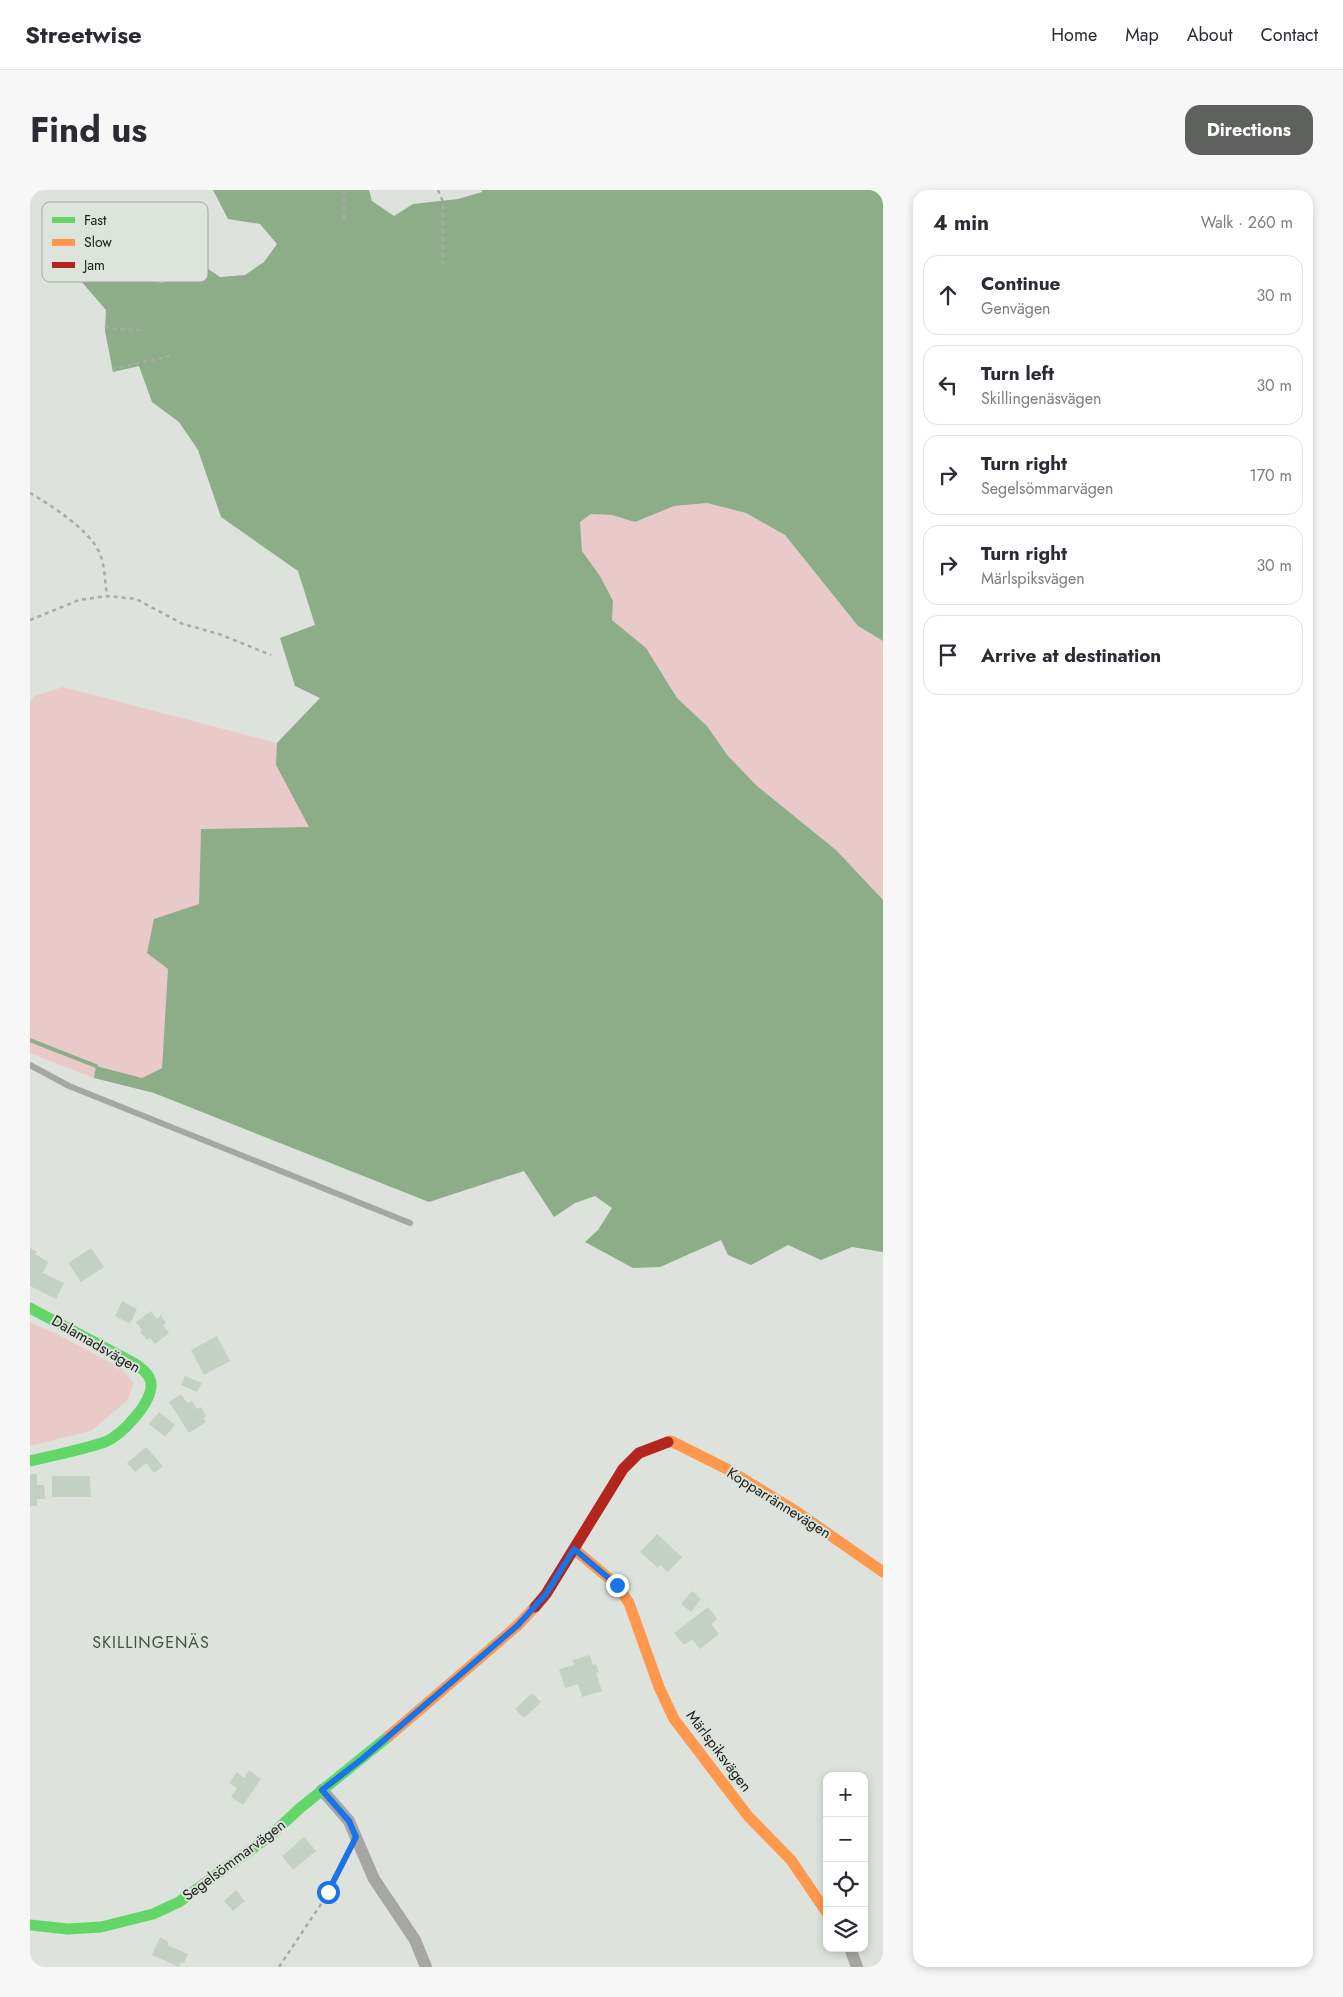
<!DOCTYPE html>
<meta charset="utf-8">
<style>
body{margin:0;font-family:Jost,sans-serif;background:#f7f7f7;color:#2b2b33}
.controls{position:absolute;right:15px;bottom:15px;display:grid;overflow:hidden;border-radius:10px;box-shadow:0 2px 8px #0003}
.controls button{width:45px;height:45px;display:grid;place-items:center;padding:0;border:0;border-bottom:1px solid #e1e1e2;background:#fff;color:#2b2b33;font:25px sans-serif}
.stop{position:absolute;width:15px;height:15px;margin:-11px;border:4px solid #1a73e8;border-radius:50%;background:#fff}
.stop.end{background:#1a73e8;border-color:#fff;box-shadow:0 1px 5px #0008}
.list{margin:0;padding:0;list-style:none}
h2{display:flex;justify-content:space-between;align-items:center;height:65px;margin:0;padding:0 20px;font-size:21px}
h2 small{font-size:16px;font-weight:400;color:#7c7c81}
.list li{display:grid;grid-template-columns:32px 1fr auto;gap:15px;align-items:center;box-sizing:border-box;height:80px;margin:0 10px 10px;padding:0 10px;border:1px solid #e1e1e2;border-radius:15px}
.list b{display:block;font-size:19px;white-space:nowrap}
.list p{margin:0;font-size:16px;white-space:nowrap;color:#7c7c81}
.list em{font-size:16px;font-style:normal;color:#7c7c81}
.icon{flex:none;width:28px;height:28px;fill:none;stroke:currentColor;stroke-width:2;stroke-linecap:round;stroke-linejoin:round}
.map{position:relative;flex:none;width:853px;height:1777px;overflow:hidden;border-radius:15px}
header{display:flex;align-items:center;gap:30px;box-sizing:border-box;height:70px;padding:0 25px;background:#fff;border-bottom:1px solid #e1e1e2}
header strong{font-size:24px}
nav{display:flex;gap:28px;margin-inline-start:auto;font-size:18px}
.intro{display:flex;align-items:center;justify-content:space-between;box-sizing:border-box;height:120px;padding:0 30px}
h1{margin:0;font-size:35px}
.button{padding:12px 22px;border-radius:15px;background:#5e615d;color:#fff;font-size:18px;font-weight:700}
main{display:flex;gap:30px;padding:0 30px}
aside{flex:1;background:#fff;border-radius:15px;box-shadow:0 2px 8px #0003}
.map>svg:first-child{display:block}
.green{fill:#e9cac9}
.water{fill:#8cad88}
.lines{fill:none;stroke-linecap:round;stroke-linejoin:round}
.stream{stroke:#8cad88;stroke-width:4}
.building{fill:#c4d0c3}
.path{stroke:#a8aaa7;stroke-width:2.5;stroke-dasharray:4 4;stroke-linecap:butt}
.lane{stroke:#a6a6a5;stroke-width:6}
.street{stroke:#a6a6a5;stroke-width:12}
.fast{stroke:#63d668;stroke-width:11}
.slow{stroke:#ff974d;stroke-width:11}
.jam{stroke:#b3261e;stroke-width:11}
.route{stroke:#1a73e8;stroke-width:6}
.labels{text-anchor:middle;stroke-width:4;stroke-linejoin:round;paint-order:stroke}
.street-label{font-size:15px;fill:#191b18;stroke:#dce4db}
.neighbourhood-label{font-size:16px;letter-spacing:1px;fill:#484e47;stroke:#dce4db}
.key{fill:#dce4db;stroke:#a2a8a0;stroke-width:1}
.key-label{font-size:14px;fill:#191b18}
</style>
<header>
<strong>Streetwise</strong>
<nav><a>Home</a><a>Map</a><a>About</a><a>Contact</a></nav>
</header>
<div class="intro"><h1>Find us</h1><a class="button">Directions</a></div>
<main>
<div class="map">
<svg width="853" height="1777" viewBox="0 0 853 1777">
<rect width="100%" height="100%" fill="#dde2dd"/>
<!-- green -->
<path class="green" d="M677,313L716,323L755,345L828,436L853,451V710L806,660L727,596L697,566L677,536L647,508L616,458L582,430L570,386L552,361L550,332L561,324L582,325L605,332L644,316Z
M33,497L247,553L246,575L280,637L171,639L169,715L125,729L138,779L132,878L112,888L66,876L64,888L0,863V512L4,506Z
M0,1132L27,1144L91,1178L104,1193L97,1211L61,1241L0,1256Z"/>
<!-- water -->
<path class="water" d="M183,0H339L342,11L364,26L383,14L428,9L452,2V0H853V451L828,436L755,345L716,323L677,313L644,316L605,332L582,325L561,324L550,332L552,361L570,386L583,411L582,430L616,458L647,508L677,536L698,566L727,596L806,660L853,710V1062L822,1057L791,1070L758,1055L721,1075L698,1065L691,1050L630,1077L603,1078L555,1052L568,1040L582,1018L565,1006L545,1013L524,1027L494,981L399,1012L124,903L64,888L66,876L112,888L132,878L138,779L117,763L124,729L169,714L171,639L279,637L246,575L247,553L290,508L265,496L250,448L285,435L268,381L191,327L168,260L149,232L122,212L109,176L83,182L75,141L76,120L50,90L16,45L44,62L69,84L133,93L168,72L190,87L215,85L234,72L247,54L230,34L198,29Z"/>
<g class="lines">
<!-- stream -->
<path class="stream" d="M0,850L66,876"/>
</g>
<!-- building -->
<path class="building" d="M0,1058L7,1062L5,1064L18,1072L13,1083L34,1093L26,1109L0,1096Z
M61,1058L74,1077L51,1092L38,1073Z
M92,1111L107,1119L100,1134L85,1126Z
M121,1121L127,1129L131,1125L136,1133L133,1135L139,1143L125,1154L120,1148L117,1150L110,1142L112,1140L106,1132Z
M187,1146L200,1171L174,1185L161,1160Z
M155,1186L172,1193L167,1202L151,1195Z
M151,1204L157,1213L162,1211L167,1219L171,1217L176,1226L173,1228L176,1232L159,1243L139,1212Z
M129,1222L145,1235L135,1247L119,1234Z
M116,1257L133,1276L124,1283L116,1273L105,1282L97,1273Z
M0,1284H7V1295H14L15,1309H7V1316H0Z
M22,1286H60L61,1307H22Z
M627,1344L652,1367L638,1382L630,1375L628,1378L610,1362Z
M662,1401L671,1409L661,1422L651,1414Z
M678,1417L687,1429L681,1434L689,1444L670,1459L662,1449L654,1455L644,1443Z
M560,1465L563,1475L566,1474L569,1482L566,1483L572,1501L552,1507L548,1494L535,1498L529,1479L544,1475L543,1470Z
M502,1503L511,1512L494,1528L485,1519Z
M219,1580L231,1589L213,1615L201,1607L207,1598L199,1593L207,1582L214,1588Z
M274,1647L286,1661L263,1680L252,1666Z
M206,1700L215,1711L203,1721L194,1711Z
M130,1747L139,1752L137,1755L158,1764L154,1773L151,1772L149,1777L122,1765Z"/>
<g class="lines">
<!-- path -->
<path class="path" d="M408,0L413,12V74
M314,29V0
M75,136L85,139L110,140
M82,179L140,166
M0,303C21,315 61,341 70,364C75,376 75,393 77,406
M0,430L49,410L77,406L106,409L153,434L189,444L241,465
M249,1777L299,1702L319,1660"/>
<!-- lane -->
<path class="lane" d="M0,875L39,896L380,1033"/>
<!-- street -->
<path class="street" d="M292,1600L319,1631L344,1689L385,1750L396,1777
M820,1758L827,1777"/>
<!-- fast -->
<path class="fast" d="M0,1118L104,1173C111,1178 120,1184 121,1193C123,1212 92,1245 75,1252C51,1260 25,1265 0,1271
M0,1735L38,1739L71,1737L123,1724L149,1712L241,1645L269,1619L359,1546"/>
<!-- slow -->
<path class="slow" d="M638,1252L641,1251L697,1279L767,1322L853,1382
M544,1359L587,1395L599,1413L629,1497L644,1529L718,1626L761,1670L797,1723
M359,1546L488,1435L505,1417"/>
<!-- jam -->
<path class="jam" d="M505,1417L516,1404L593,1279L609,1263L638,1252"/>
</g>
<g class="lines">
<!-- route -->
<path class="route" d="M298,1702L326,1647L319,1631L292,1600L332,1569L488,1435L516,1404L544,1359L587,1395"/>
</g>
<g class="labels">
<!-- street labels -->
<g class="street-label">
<text transform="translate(66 1154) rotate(30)" y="5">Dalamadsvägen</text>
<text transform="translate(749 1313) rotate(32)" y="5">Kopparrännevägen</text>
<text transform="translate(689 1561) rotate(53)" y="5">Märlspiksvägen</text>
<text transform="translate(204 1670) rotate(-37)" y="5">Segelsömmarvägen</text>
</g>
<!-- neighbourhood labels -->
<g class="neighbourhood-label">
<text x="121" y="1458">SKILLINGENÄS</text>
</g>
</g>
<!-- legend -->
<rect x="12" y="12" width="166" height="80" rx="8" class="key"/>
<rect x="22" y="27" width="23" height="6" fill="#63d668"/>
<rect x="22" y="49" width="23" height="7" fill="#ff974d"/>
<rect x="22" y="72" width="23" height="6" fill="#b3261e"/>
<g class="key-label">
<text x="54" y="35">Fast</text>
<text x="54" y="57">Slow</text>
<text x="54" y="80">Jam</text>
</g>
</svg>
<div class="controls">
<button>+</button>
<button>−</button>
<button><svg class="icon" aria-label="locate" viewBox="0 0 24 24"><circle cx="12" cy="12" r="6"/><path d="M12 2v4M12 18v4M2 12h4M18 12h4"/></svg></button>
<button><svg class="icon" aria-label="layers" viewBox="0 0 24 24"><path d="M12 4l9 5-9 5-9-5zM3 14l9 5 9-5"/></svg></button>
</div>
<div class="stop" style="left:298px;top:1702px"></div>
<div class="stop end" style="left:587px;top:1395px"></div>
</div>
<aside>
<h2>4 min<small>Walk · 260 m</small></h2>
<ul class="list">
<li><svg class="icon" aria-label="ahead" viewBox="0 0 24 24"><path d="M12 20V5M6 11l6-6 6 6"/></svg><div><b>Continue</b><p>Genvägen</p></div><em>30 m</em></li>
<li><svg class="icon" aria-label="left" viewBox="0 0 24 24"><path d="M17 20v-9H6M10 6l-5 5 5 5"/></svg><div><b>Turn left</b><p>Skillingenäsvägen</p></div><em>30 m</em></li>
<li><svg class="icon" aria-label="right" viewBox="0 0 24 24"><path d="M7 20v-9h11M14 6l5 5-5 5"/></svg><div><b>Turn right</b><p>Segelsömmarvägen</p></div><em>170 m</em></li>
<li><svg class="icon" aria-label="right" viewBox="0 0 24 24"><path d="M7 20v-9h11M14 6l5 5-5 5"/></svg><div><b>Turn right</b><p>Märlspiksvägen</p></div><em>30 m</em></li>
<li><svg class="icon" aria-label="arrive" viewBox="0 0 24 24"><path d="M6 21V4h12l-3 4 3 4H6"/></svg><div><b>Arrive at destination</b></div></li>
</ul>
</aside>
</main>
